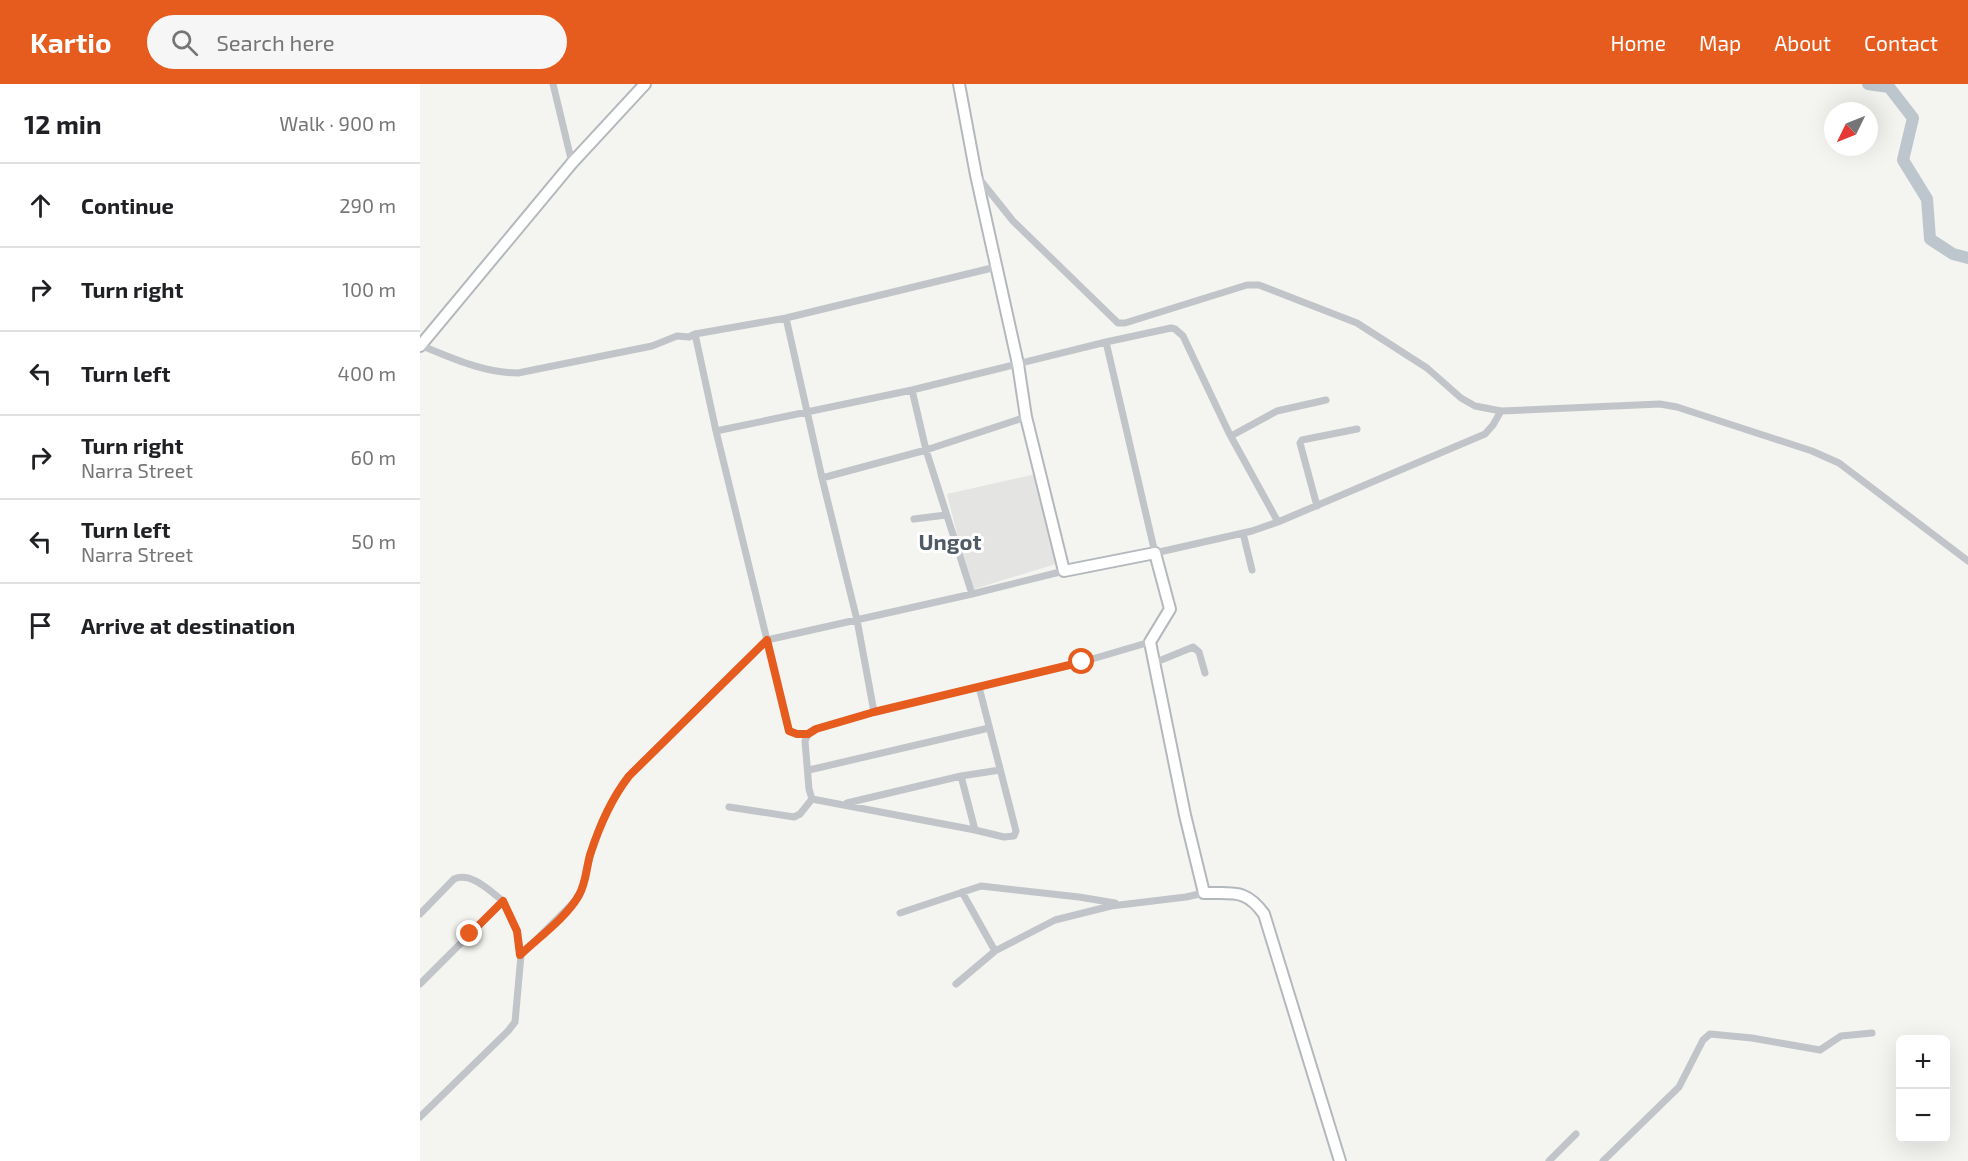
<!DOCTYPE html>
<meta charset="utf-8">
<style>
body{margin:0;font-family:"Exo 2",sans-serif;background:#f6f6f6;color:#202124}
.controls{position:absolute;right:18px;bottom:18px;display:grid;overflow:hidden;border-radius:9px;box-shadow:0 6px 24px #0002}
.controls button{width:54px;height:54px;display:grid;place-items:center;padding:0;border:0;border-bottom:2px solid #e0e0e0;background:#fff;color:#202124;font:30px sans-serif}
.compass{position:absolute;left:1404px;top:18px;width:54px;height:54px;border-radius:50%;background:#fff;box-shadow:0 6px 24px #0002;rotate:227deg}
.stop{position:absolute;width:18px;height:18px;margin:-14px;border:4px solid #e65c1e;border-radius:50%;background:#fff}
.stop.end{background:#e65c1e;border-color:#fff;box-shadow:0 2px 6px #0008}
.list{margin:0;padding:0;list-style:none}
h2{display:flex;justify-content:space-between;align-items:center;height:78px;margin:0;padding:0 24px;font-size:26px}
h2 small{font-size:20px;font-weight:400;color:#757577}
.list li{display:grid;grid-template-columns:39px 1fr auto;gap:18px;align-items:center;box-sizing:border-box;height:84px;padding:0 24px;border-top:2px solid #e0e0e0}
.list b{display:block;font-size:22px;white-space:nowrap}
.list p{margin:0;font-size:20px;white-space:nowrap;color:#757577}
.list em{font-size:20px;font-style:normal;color:#757577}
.icon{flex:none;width:33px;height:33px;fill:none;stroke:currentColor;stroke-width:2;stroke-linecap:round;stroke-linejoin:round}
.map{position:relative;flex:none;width:1548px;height:1077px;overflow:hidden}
header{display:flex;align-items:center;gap:36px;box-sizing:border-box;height:84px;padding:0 30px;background:#e65c1e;color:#fff}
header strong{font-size:28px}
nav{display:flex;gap:33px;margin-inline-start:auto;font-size:21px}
.search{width:420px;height:54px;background:#f6f6f6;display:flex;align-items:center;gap:15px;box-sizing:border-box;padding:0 21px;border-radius:33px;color:#757577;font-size:22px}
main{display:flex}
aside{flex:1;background:#fff}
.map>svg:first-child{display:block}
.built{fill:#e4e5e3}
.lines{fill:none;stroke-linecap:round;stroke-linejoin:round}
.river{stroke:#bcc6cc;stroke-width:12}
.secondary-casing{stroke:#b3b8bd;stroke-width:14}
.street{stroke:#c1c4c8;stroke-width:7}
.secondary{stroke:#fff;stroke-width:10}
.route{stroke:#e65c1e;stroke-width:8}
.labels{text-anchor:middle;stroke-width:6;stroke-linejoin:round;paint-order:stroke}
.quarter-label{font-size:22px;font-weight:bold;fill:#505b66;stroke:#fff}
</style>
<header>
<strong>Kartio</strong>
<div class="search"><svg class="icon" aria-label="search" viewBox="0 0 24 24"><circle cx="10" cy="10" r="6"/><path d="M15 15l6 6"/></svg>Search here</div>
<nav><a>Home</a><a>Map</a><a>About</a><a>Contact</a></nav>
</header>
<main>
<aside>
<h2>12 min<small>Walk · 900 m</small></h2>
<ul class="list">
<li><svg class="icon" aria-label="ahead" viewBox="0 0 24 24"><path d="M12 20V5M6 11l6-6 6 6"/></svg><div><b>Continue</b></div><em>290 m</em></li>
<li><svg class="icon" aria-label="right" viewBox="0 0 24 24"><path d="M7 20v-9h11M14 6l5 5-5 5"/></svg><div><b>Turn right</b></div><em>100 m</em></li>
<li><svg class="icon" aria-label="left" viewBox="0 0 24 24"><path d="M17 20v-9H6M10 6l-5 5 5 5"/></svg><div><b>Turn left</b></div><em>400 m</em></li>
<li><svg class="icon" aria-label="right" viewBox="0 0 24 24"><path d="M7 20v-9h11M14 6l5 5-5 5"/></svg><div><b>Turn right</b><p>Narra Street</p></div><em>60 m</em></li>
<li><svg class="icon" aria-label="left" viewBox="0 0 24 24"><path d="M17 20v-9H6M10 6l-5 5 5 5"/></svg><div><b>Turn left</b><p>Narra Street</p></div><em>50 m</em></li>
<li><svg class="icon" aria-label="arrive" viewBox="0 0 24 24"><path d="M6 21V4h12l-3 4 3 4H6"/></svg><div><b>Arrive at destination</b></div></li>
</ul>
</aside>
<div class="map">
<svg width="1548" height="1077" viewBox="0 0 1548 1077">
<rect width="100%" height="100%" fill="#f4f4f0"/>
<!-- built -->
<path class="built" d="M616,390L639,479L551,506L527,410Z"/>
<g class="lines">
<!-- river -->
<path class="river" d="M1448,0L1469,3L1493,34L1483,76L1507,115L1510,155L1533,170L1548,174"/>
<defs>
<path id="secondary" d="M539,0L556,91L598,280L606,333L644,487L735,469L750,525L730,558L765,731L784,809C813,810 825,804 844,830L920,1077
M0,262L152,79L225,0"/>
</defs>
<!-- secondary casing -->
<use href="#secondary" class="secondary-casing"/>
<!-- street -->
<path class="street" d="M133,0L152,79
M557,92L593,137L698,239H705L827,201H839L937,239L1007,284L1041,314L1055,322L1081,327L1240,320L1257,323L1392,367L1419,379L1548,477
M576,183L366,234L275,250L296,347L347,556L552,510L644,487
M366,234L402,394L437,536L454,628
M686,258L735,469L832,447L858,438L1065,350L1073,341L1081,327
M0,261C32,274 64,289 98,289L232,262L257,252L269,253L275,250
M492,306L506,366L552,510
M296,347L492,306L686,258L751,244L755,245L763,252L809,349L858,438
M811,352L857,327L906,316
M402,394L506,366L606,333
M897,422L880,359L882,356L937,345
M494,435L526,431
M823,449L832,486
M347,556L369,647L377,650H388
M734,579L773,563L779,568L785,589
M389,686L569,644
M541,692L555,746
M392,715L389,705L385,657L388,650L396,645L454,628L662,578L730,558
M392,715L555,746L584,753L594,752L596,747L559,603
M427,719L541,692L580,686
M309,723L374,733L380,730L392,715
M542,808L575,867
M480,829L561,802L659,813L695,819
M0,830L34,795C51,787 71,808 83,817
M101,871L158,814C165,801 166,787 170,773C177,745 191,716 209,692L347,556
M0,900L83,817
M536,900L575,867L635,836L691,822L766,813L784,809
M0,1033L88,947L95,938L101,871L97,847L83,817
M1129,1077L1156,1050
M1183,1077L1259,1003L1283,956L1290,950L1332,954L1400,966L1421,952L1452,949"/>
<!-- secondary -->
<use href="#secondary" class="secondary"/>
</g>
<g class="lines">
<!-- route -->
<path class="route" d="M50,850L83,817L97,847L100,871C118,854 147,833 159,811C166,799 166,785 170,771C179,743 191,715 209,692L347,556L369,647L377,650H388L396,645L454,628L662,578"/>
</g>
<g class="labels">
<!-- quarter labels -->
<g class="quarter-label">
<text x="530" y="466">Ungot</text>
</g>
</g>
</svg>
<div class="controls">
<button>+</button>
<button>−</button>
</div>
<svg class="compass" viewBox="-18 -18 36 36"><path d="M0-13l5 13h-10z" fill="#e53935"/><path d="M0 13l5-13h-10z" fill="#757577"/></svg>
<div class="stop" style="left:662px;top:578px"></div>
<div class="stop end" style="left:50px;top:850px"></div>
</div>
</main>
